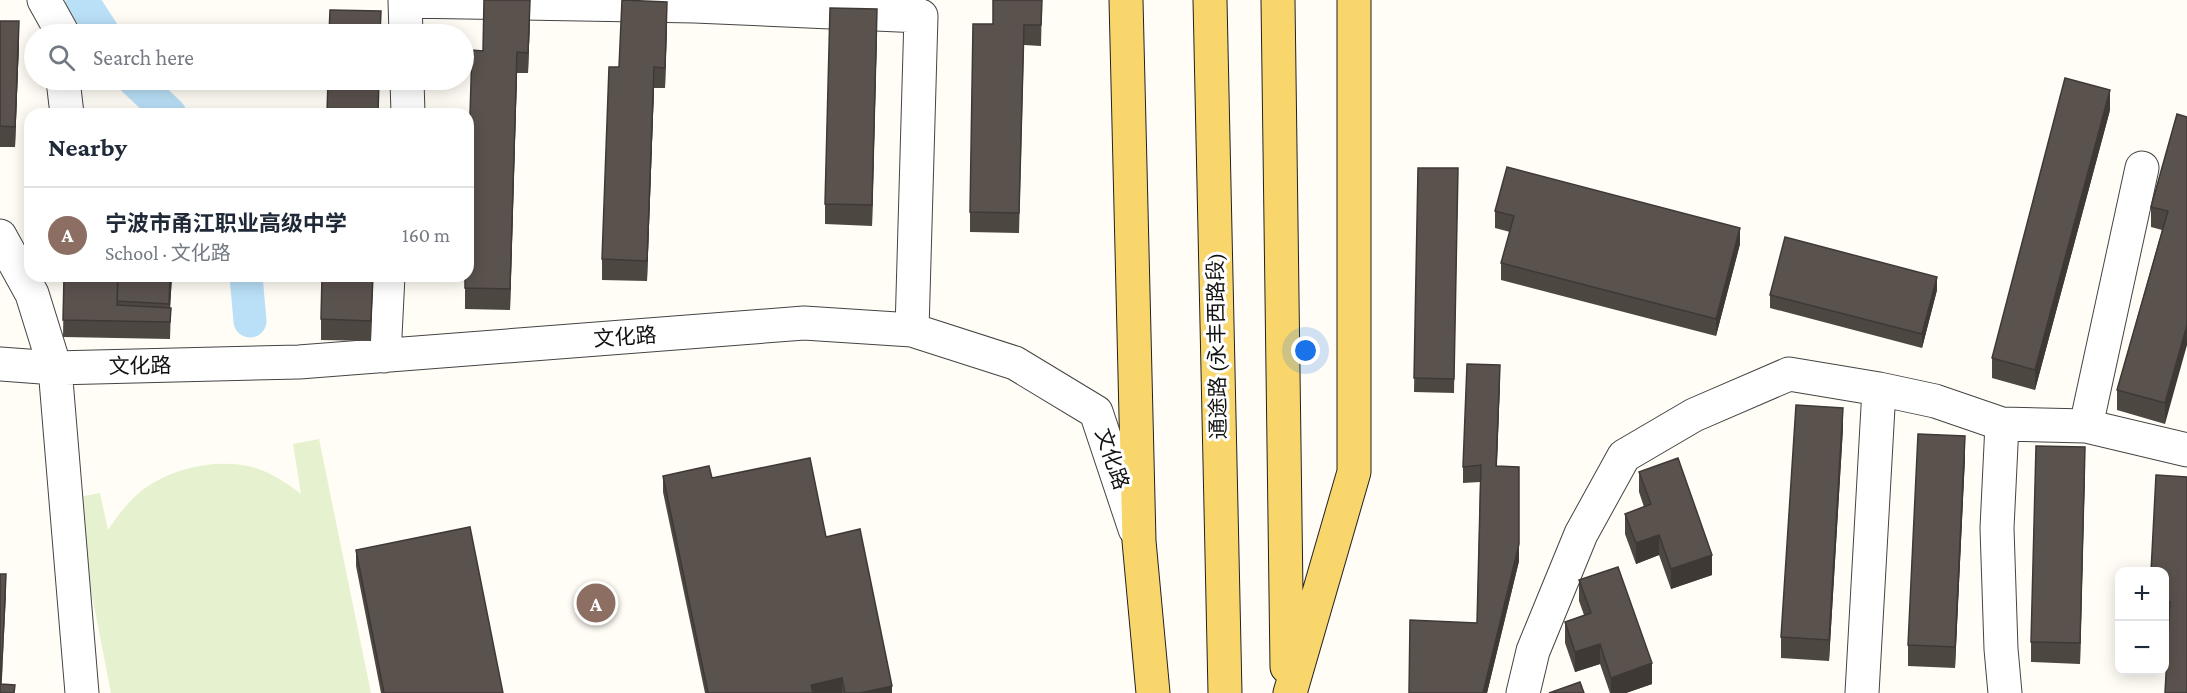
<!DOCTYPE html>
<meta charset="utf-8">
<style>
body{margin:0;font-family:"Crimson Pro","Noto Sans SC",serif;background:#f6f6f7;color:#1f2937}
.controls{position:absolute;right:18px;bottom:18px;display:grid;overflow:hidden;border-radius:12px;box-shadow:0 3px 15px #0003}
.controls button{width:54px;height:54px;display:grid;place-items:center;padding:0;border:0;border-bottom:2px solid #e0e1e3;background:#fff;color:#1f2937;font:30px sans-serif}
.you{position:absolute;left:1306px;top:351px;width:21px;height:21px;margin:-15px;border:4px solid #fff;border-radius:50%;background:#1a73e8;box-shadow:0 0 0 9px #1a73e833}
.badge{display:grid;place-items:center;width:39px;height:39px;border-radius:50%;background:#c4262e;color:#fff;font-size:20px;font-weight:700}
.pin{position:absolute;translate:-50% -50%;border:3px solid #fff;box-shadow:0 2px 6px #0006}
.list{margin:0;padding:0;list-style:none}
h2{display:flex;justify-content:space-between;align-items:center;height:78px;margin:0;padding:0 24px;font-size:26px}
h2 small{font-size:20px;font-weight:400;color:#747a83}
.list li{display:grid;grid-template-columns:39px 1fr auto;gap:18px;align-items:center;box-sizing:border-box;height:96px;padding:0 24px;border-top:2px solid #e0e1e3}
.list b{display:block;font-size:22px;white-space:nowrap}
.list p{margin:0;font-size:20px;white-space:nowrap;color:#747a83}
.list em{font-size:20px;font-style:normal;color:#747a83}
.icon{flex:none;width:33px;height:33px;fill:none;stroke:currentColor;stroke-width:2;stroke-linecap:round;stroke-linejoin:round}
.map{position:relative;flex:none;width:2187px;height:693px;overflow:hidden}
.search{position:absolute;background:#fff;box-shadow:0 3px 15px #0003;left:24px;top:24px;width:450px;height:66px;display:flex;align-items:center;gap:15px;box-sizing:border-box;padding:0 21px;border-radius:33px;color:#747a83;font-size:22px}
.panel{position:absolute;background:#fff;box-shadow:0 3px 15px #0003;left:24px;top:108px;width:450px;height:174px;border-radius:18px}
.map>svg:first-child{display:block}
.pitch{fill:#e6f2cf}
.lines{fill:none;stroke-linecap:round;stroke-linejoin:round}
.canal{stroke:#b9e0f7;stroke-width:33}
.minor-casing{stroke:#444;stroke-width:35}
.major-casing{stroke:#222;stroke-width:35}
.minor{stroke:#fff;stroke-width:33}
.major{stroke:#f9d66b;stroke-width:33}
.wall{fill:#4d4742}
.shaded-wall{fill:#3f3936}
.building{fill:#5a524d;stroke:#3f3936;stroke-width:1.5}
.labels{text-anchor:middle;stroke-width:6;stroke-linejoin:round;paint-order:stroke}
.street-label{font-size:21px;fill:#111;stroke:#fff}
</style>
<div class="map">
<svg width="2187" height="693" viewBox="0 0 2187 693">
<rect width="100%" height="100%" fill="#fffdf5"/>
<!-- pitch -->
<path class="pitch" d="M319,439L371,693H111L73,498L100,493L108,530C120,512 134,494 153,483C181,466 221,459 252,467C270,472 287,483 301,494L293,444Z"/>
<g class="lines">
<!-- canal -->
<path class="canal" d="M82,0L104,34
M134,80L170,114
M246,276L250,321"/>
<defs>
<path id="minor" d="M44,0L63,34
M406,34L405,1L695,6L921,16L912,330
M63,80L67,114
M407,80L408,114
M0,236L32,294L55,368L82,693
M384,356L388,276
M0,364L55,368L299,362L804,323L912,330L1015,363L1096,412L1135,529
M2002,424L1997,528L2001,649L2005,693
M2086,426L2142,168
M1523,693L1533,651L1581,534L1624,456L1694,415L1789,374L1879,389L1935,401L2002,424L2086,426L2187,450
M1862,693L1879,389"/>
<path id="major" d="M1126,0L1139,541L1153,693
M1210,0L1225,693
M1278,0L1287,667
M1290,693L1354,472V0"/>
</defs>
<!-- minor casing -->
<use href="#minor" class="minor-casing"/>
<!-- major casing -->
<use href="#major" class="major-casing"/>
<!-- minor -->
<use href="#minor" class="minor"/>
<!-- major -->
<use href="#major" class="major"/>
</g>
<!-- wall -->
<path class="wall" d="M1042,0L1041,46L1024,45L1019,233L970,232V212L993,24Z
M530,18L528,73H517L510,310L465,309V276L483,51Z
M0,21L19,42L15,147H0Z
M667,23L665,88H654L647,281L602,280V259L619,67Z
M877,29L872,226L825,224V204Z
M2110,110L2035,390L1992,378V358Z
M2177,114L2165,424L2117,410V390L2162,230L2151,227V207Z
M1418,168H1458L1454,393L1414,392Z
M1495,211L1740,244L1716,336L1501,280V263L1510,232L1495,228Z
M118,276H172L170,308H171L170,339L63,337L64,277L118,278Z
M373,276L371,341L321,340V319Z
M1937,290L1922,348L1770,308V295Z
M1500,381L1497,466L1519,467V561L1487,693L1477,623L1480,482L1463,483V467Z
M1843,428L1829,661L1781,658V637Z
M1965,457L1955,668L1908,666V645Z
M2085,468L2080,664L2031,662V642Z
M1639,472L1712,575L1671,589L1659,555L1636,564L1625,534V514L1644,507L1639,492Z
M663,476L712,478L826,537L892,693H705L663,492Z
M2187,477L2169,622H2164V572Z
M356,550L503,693H381L356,566Z
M1579,580L1652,684L1626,693H1610L1600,664L1575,672L1565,643V622L1584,615L1579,601Z"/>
<!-- shaded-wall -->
<path class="shaded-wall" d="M530,0V18L528,73V53Z
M667,2V23L665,88V68Z
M877,9V29L872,226V205Z
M19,21V42L15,147V127Z
M517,52V73L510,310V289Z
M654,67V88L647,281V261Z
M2110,90V110L2035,390V370Z
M1740,228V244L1716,336V319Z
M170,276H172L169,325V304Z
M373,276L371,341V321Z
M1937,277V290L1922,348V334Z
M2187,325V345L2165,424V403Z
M1500,365V381L1496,483V466Z
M1843,408V428L1829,661V640Z
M1965,436V457L1955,668V647Z
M2085,447V468L2080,664V643Z
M1659,535V555L1636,564V543Z
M1519,544V561L1487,693H1483Z
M1712,555V575L1671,589V569Z
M6,574V595L1,693Z
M1600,644V664L1575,672V652Z
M1652,663V684L1626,693H1611V678Z
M842,678V693H811V685Z
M892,686V693H860Z"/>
<!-- building -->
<path class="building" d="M484,0H530L528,53L517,52L510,289L465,288V276H468V180L472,50L483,51Z
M622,0L667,2L665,68L654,67L647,261L602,259L609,67H619Z
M993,0H1042L1041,25H1024L1019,213L970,212L973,24H993Z
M830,8L877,9L872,205L825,204Z
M330,10L381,11L380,34H329Z
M0,21H19L15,127L0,126Z
M2065,78L2110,90L2035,370L1992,358Z
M328,80H379L378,114H327Z
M2177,114L2187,117V325L2165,403L2117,390L2168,211L2151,207Z
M1507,167L1740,228L1716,319L1501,263L1514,216L1495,211Z
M1418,168H1458L1454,379L1414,378Z
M1785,237L1937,277L1922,334L1770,295Z
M118,276H170L169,304L117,301Z
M322,276H373L371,321L321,319Z
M64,277L118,278L117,305L171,308L170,322L63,320Z
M1467,364L1500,365L1496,466L1519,467V544L1483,693H1409L1410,620L1477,623L1481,465L1463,467Z
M1796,405L1843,408L1829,640L1781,637Z
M1918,434L1965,436L1955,647L1908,645Z
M2036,446L2085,447L2080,643L2031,642Z
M810,458L826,537L860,529L892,686L860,693H845L842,678L811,685L813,693H708L663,476L709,466L712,478Z
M1678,458L1712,555L1671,569L1659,535L1636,543L1625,514L1651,504L1639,472Z
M2156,475L2187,477V693H2165L2170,602H2164V572H2151Z
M470,527L503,693H384L356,550Z
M1618,567L1652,663L1611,678L1600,644L1575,652L1565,622L1591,613L1579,580Z
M0,574H6L1,684L15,685L14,693H0Z
M1580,682L1584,693H1549Z"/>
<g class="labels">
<!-- street labels -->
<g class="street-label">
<text transform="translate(625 337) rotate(-4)" y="7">文化路</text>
<text transform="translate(1217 346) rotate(-91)" y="7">通途路 (永丰西路段)</text>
<text transform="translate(140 366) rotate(-1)" y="7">文化路</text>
<text transform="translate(1112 459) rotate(71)" y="7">文化路</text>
</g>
</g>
</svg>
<div class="controls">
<button>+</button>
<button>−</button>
</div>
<div class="you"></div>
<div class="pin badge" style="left:596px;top:603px;background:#8d6e63">A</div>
<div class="search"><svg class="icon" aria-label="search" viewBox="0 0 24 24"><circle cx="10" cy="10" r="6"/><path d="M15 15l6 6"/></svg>Search here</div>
<section class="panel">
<h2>Nearby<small></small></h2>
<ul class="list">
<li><span class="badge" style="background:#8d6e63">A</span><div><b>宁波市甬江职业高级中学</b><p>School · 文化路</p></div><em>160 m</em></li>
</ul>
</section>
</div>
